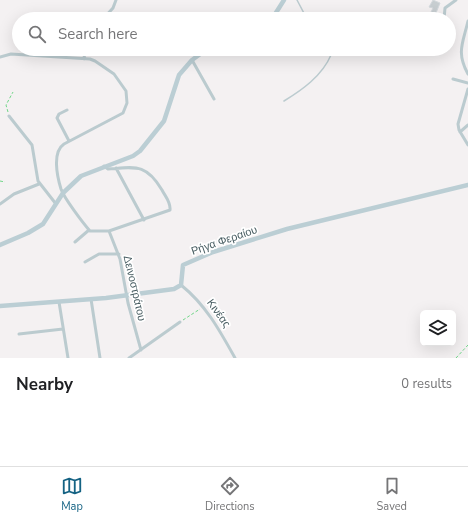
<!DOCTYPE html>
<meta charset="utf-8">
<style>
body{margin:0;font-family:"Nunito Sans",sans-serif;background:#f2f2f2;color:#202124}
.controls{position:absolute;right:12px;bottom:12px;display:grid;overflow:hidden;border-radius:6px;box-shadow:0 4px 16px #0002}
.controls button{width:36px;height:36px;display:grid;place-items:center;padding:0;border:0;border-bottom:1px solid #e0e0e0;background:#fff;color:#202124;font:20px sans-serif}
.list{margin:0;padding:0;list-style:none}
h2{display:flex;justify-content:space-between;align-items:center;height:52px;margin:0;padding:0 16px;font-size:17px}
h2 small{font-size:13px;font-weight:400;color:#757577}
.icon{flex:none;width:22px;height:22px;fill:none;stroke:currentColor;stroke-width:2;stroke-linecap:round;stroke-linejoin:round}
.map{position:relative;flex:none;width:468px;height:358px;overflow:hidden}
.search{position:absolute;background:#fff;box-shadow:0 4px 16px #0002;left:12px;right:12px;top:12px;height:44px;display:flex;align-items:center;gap:10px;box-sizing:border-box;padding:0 14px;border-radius:22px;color:#757577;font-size:15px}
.sheet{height:108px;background:#fff}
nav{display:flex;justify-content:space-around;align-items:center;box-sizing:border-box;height:56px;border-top:1px solid #e0e0e0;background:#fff;font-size:11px;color:#757577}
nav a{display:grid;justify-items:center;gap:2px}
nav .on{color:#146283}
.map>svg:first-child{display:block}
.building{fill:#c8ced1;stroke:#d4d9dd}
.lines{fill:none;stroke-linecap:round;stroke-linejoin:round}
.path{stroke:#70d688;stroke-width:1;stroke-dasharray:3 2;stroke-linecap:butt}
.lane{stroke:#bbcbcf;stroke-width:1.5}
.street{stroke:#bbcbcf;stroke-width:3}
.secondary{stroke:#bbced4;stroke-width:4.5}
.labels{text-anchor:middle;stroke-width:3.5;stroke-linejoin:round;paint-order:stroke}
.street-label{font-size:11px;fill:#475c61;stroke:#fff}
</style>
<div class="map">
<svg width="468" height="358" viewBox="0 0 468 358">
<rect width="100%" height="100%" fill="#f4f1f2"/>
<!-- building -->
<path class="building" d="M433,0L440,3L436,13L434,12L433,16L430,14L433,8L429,7Z"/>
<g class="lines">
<!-- path -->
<path class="path" d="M8,112L6,105L13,92
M0,181L5,182
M183,320L200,309
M456,358L468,345"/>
<!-- lane -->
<path class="lane" d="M297,0L307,19
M284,101C302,90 322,76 331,55L329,49"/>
<!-- street -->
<path class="street" d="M103,19L113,8L116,0
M444,19L445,8L456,0
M468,21C463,43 456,52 468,74
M0,57L11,54L90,59L95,61L114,74L126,91L127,103L123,113L64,144C52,152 57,176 61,189C64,198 83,223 90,231H109L170,210C171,202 165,196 162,190C146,163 135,167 108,169L104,166
M84,59L85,49
M192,60L214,99
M453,79L468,83
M468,89L458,124L459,130L468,145
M67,110L59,114L57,118L69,141
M9,116L32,145L38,181L56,204
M460,132L468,125
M116,168L144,220
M0,204L14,194L39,184
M109,231L120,259L128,303L141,350
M75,242L89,230
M85,262L99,254H119
M181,285C206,305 220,331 235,358
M91,299L100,358
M59,302L68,358
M19,334L63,329
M129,358L180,322"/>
<!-- secondary -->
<path class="secondary" d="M272,19L284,0
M0,245L28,233L43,224L63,193L81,176L133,156L140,151L164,121L179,75L192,60L203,52L212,49
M0,306L106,298L174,289L181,285L183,265L213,252L287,229L468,185"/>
</g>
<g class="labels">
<!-- street labels -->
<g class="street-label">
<text transform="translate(224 240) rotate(-19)" y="4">Ρήγα Φεραίου</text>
<text transform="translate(135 288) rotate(77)" y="4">Δεινοστράτου</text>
<text transform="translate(219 313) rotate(54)" y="4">Κινέας</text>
</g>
</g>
</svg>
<div class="controls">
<button><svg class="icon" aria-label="layers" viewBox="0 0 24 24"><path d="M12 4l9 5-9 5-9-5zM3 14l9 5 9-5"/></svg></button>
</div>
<div class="search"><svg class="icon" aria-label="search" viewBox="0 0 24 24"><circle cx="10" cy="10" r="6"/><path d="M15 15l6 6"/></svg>Search here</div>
</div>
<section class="sheet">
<h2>Nearby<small>0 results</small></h2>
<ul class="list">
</ul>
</section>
<nav>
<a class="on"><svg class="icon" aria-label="map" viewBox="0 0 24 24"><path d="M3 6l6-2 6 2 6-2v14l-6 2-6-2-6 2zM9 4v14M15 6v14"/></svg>Map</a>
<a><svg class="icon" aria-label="directions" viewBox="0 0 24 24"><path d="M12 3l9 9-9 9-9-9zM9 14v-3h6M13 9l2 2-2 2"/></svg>Directions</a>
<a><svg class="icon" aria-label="saved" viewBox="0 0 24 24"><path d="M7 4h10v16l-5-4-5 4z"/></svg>Saved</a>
</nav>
